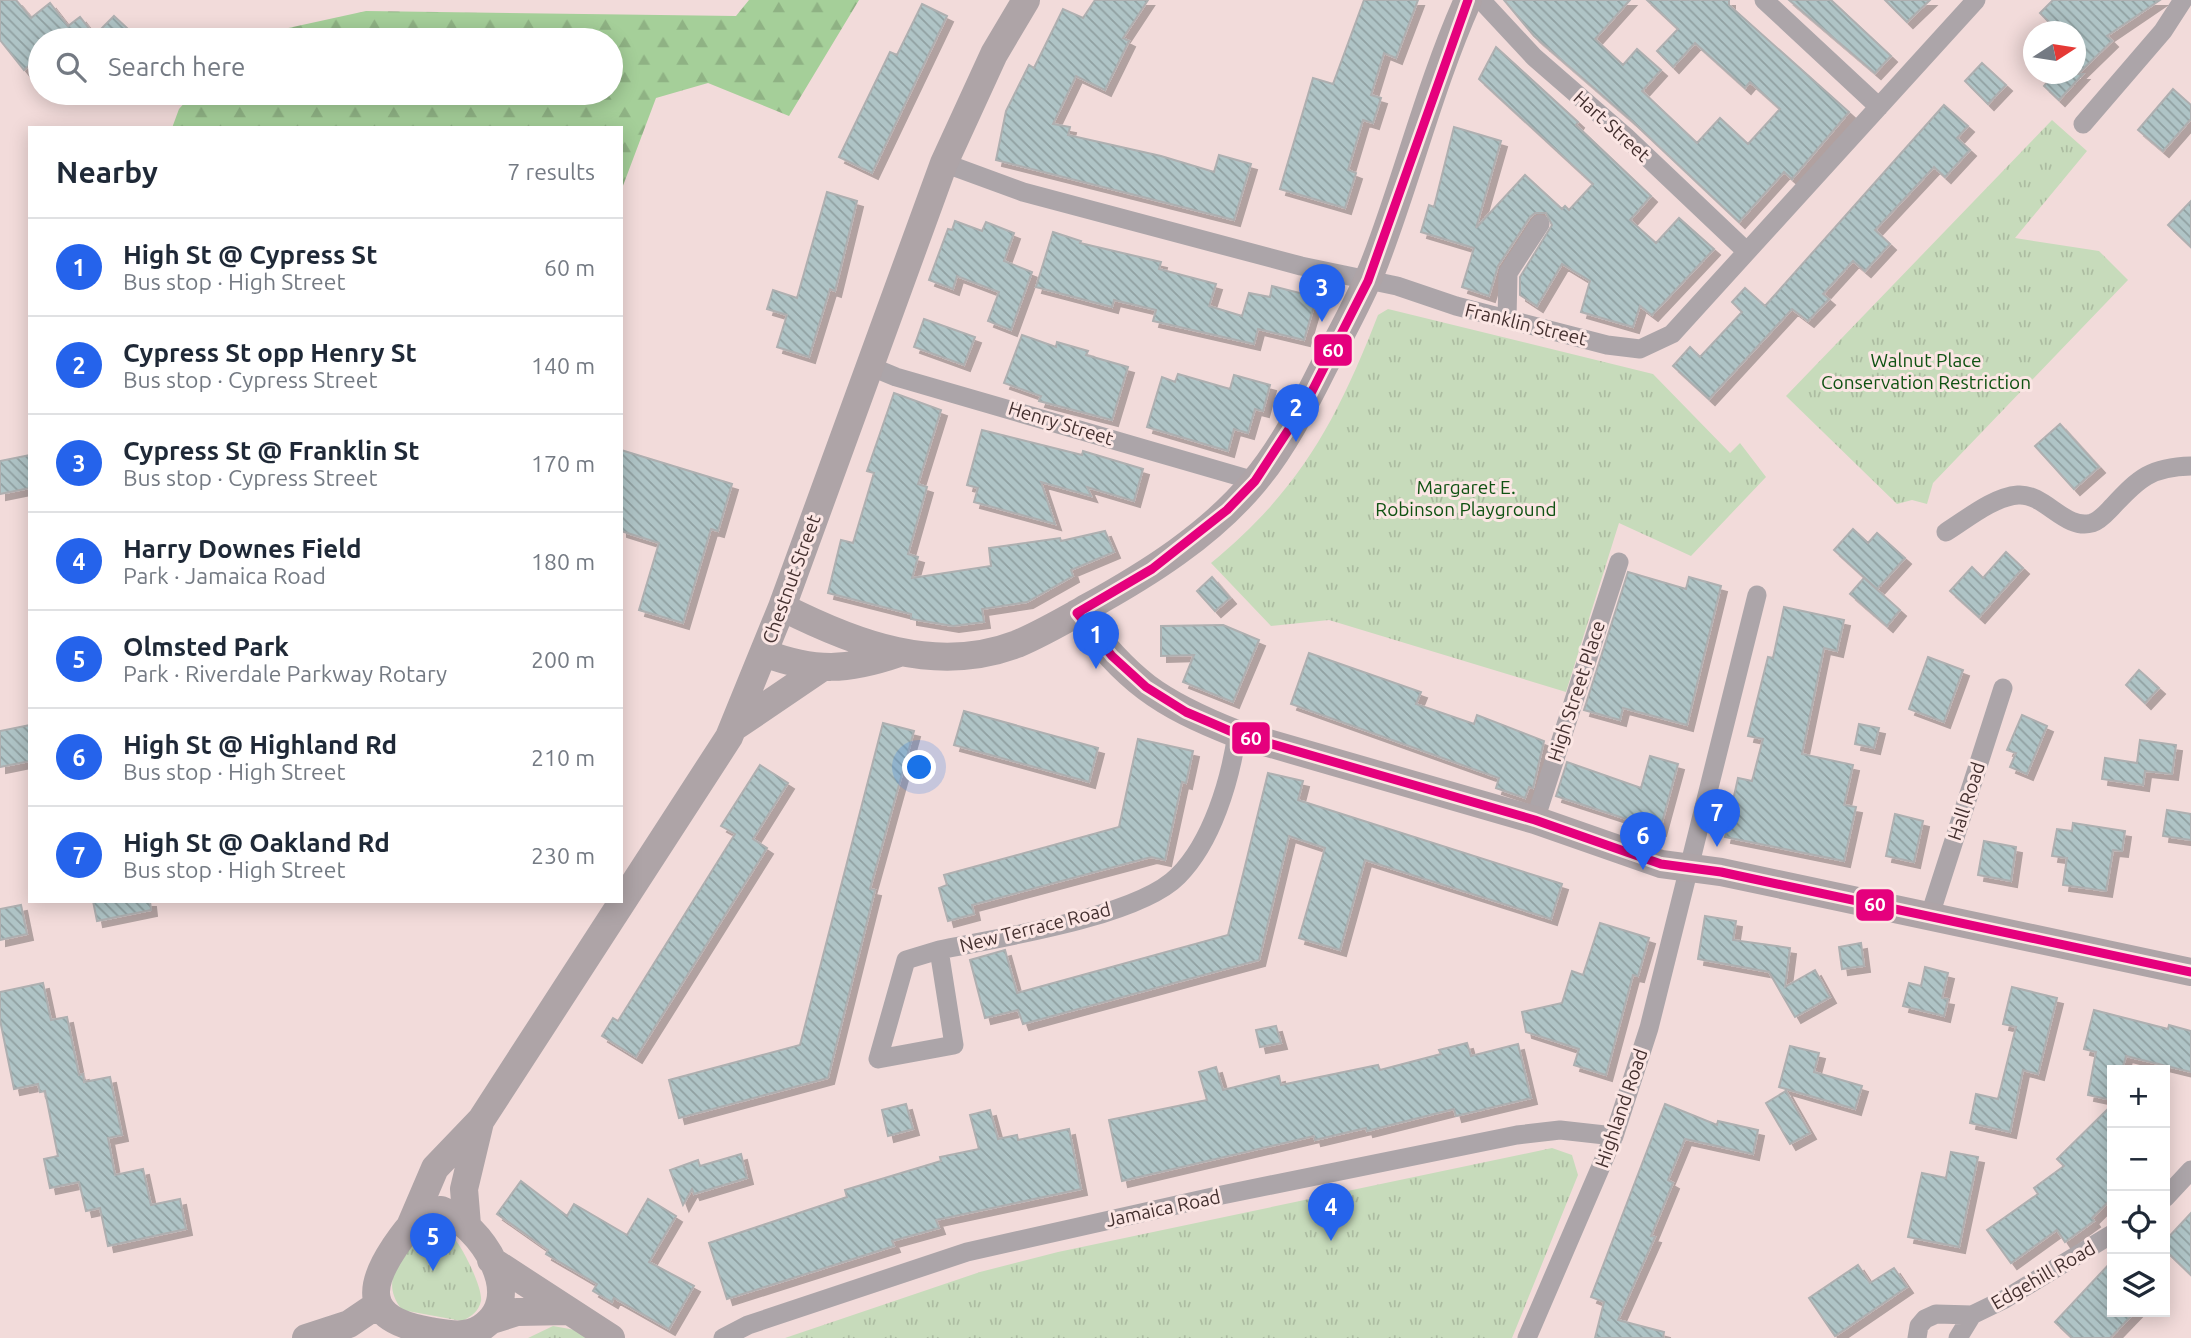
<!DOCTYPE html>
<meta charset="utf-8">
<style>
body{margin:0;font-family:Ubuntu,sans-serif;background:#f6f6f7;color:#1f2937}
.controls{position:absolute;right:21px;bottom:21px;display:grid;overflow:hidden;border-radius:0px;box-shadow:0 4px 18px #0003}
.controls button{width:63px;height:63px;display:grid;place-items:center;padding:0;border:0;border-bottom:2px solid #e0e1e3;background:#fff;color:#1f2937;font:35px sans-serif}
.compass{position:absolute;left:2023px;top:21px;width:63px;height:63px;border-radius:50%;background:#fff;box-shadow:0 4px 18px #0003;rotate:78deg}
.you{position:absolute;left:920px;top:768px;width:24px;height:24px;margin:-18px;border:5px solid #fff;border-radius:50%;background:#1a73e8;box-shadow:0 0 0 10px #1a73e833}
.badge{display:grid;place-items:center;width:46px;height:46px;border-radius:50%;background:#2563eb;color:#fff;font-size:23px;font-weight:700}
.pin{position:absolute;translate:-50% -58px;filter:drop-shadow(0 2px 4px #0008)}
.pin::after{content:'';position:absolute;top:37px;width:24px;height:21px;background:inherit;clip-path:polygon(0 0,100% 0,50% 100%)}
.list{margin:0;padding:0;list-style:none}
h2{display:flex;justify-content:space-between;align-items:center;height:91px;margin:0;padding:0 28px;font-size:30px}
h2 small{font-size:23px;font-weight:400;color:#747a83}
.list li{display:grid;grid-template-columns:46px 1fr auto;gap:21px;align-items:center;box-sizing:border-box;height:98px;padding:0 28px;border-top:2px solid #e0e1e3}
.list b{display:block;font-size:26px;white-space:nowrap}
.list p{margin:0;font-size:23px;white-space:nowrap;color:#747a83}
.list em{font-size:23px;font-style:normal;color:#747a83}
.icon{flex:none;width:38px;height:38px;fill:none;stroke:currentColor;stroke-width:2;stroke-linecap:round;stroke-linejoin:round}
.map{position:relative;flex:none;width:2191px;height:1338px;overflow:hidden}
.search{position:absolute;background:#fff;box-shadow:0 4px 18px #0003;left:28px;top:28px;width:595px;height:77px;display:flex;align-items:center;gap:18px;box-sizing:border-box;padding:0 24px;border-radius:38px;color:#747a83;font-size:26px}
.panel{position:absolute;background:#fff;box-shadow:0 4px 18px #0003;left:28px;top:126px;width:595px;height:777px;border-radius:0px}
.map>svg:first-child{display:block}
.forest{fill:url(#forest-firs)}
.park{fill:url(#park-tufts)}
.building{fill:url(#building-back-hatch);stroke:#aeafb0;stroke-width:2;filter:url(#shadow)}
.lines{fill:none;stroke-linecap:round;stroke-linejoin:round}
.street{stroke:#aca5a9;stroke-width:19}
.secondary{stroke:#aea4a7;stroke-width:28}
.bus-1-casing{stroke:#fbe6e4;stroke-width:14}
.bus-1{stroke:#e5007d;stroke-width:9}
.labels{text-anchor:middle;stroke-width:6;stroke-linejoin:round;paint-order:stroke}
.street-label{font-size:19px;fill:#44302f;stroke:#fbe6e4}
.park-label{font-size:19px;fill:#0f5212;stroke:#fbe6e4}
.line-badge{stroke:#fbe6e4;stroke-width:2.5}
.badge-label{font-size:19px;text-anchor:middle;font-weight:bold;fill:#fff}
</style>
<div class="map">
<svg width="2191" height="1338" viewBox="0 0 2191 1338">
<defs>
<pattern id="forest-firs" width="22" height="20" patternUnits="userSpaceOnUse" patternTransform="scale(1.75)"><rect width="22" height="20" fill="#a5cf99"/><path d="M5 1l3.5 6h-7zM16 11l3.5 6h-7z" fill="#8fb284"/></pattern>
<pattern id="park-tufts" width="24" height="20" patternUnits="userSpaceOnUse" patternTransform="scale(1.75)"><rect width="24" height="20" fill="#c7dbbb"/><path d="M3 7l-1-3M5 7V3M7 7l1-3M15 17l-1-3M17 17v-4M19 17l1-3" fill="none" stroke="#acbca1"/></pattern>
<pattern id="building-back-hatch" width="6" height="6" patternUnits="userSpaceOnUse" patternTransform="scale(1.75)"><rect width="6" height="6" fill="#afc4c6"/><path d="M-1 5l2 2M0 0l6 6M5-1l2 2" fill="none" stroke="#90a0a1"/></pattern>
<filter id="shadow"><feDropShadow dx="6" dy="6" stdDeviation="0" flood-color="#0004"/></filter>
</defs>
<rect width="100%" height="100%" fill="#f2dbda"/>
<!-- forest -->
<path class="forest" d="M749,0H859L789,116L708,83L656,98L621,191V128H172L179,109L193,93H611V40L238,39L366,11L736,16Z"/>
<!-- park -->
<path class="park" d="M2052,120L2087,151L2015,238L2099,251L2128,280L1933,483L1927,504L1912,500L1897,504L1786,396Z
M1388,309L1653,374L1730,453L1740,443L1766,477L1691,556L1619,523L1566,692L1329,620L1271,626L1211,563C1300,490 1337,420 1378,315Z
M1552,1148L1572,1155L1578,1175L1512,1338H785L980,1272L1058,1252Z
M430,1228C438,1228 445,1229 451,1235C461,1243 483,1288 481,1301C479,1311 471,1317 462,1321L402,1310C378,1279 403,1260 420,1232Z
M553,1326L581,1331L591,1338H528Z"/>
<!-- building -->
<path class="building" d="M0,0H16L31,18L50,3L68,26L80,17L98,40H40V56L24,70L0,40Z
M1095,0H1148L1123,38L1129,41L1105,90L1076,76L1053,124L1070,127L1068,135L1161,156L1214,172L1219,155L1251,164L1234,220L996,160L1006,111L1029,65L1034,68L1063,9L1083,18Z
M1364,0H1418L1396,58L1384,53L1371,95L1381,98L1373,123L1363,120L1348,170L1356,173L1345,208L1280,189L1313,78L1333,84Z
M1504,0H1630L1595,39L1623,65L1637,49L1661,70L1642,91L1697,143L1720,118L1748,144L1780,109L1750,82L1745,88L1695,43L1673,67L1657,51L1678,29L1647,0H1729V5L1849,112L1792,179L1784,172L1739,222L1632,121L1534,36Z
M1789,0H1831L1891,56L1875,73Z
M1885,0H1930L1907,22Z
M2053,0H2160L2107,36L2112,41L2078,74H2083L2059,100L2044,86L2054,74H2076V45L2079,40L2076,32H2069L2062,25L2057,30L2040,13Z
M922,4L947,16L872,173L839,157L890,52L897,55Z
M114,16L128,29L116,40H107L99,31Z
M1496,47L1578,122L1576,125L1651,196L1630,220L1656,243L1679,218L1714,249L1652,315L1640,306L1633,327L1581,312L1590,281L1562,264L1537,306L1520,295V277L1552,225L1546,213H1535L1530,217L1498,266L1489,296L1462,287L1474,248L1421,232L1429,205L1434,207L1454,127L1501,141L1476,228L1525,175L1562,209L1565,206L1569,210L1593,184L1479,79Z
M1982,63L2006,85L1988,104L1965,81Z
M2173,89L2191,105V119L2163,151L2138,130Z
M1944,105L1968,126L1957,138L1970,150L1945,177L1934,167L1875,230L1890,244L1865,271L1853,261L1823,294L1829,299L1808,321L1792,309L1709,399L1673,366L1690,347L1700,357L1742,312L1732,302L1745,288L1765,306Z
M827,192L857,201L835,291L830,289L809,357L777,347L787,315L767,309L773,290L797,298Z
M2191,201V247L2168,225Z
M955,221L982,231L986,222L1014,233L1004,261L1032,272L1011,330L988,321L999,292L957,276L953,289L929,280L948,229L952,230Z
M1053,232L1081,241L1080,243L1161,262L1159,269L1216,284L1209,306L1242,316L1249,293L1270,297L1272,286L1308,295L1314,306L1304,340L1258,329L1254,344L1153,321L1156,310L1114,300L1112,307L1036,287Z
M924,319L975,337L964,365L914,347Z
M1022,335L1056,347L1057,342L1088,351L1086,355L1128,367L1112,420L1039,401L1041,396L1004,383Z
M1178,374L1230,389L1234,375L1270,385L1263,411L1255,409L1248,433L1234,429L1228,451L1147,427L1162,377L1175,382Z
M894,393L941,410L918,484L927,487L908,554L918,557L912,578L991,566L989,548L1060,538L1061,541L1105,531L1114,552L1071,570L1073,576L1027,602L982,609L984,622L953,626L911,619V614L828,593L841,540L853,543L874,473L867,471Z
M2060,424L2099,467L2074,489L2035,446Z
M982,430L1082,455L1083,451L1143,469L1134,501L1087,487L1091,496L1041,482L1055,524L974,502L978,488L967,485Z
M621,450L732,484L718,531L711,529L683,623L639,610L659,543L621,531Z
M30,455V488L0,494V461Z
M1853,529L1868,543L1877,533L1905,558L1877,589L1834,550Z
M2006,552L2023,568L1979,617L1950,591L1972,567L1983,578Z
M1628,572L1686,589L1689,577L1721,586L1687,725L1623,708L1620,720L1584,710Z
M1212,577L1230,598L1215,611L1197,591Z
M1864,578L1900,610L1887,626L1850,594Z
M1784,607L1844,620L1837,651L1824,648L1802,754L1853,765L1844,805L1856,807L1844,861L1725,837L1738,778L1752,781L1763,739L1748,736L1768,657L1773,658Z
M1223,625L1259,640L1233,702L1183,682L1194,655L1161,656V626Z
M1309,653L1421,692L1416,704L1474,724L1477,715L1544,741L1533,788L1529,787L1525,798L1496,788L1499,778L1291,704Z
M1928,657L1963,670L1944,722L1909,709Z
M2139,670L2159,688L2145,703L2126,685Z
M964,711L1098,748L1089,782L954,745Z
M2022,715L2047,726L2027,774L2010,767L2016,753L2007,750Z
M883,723L914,731L870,889L875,890L828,1078L679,1118L669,1080L800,1045Z
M1859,724L1879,728L1874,748L1855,744Z
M30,725V761L0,767V731Z
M1138,739L1193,751L1186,783L1182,782L1165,860L1151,857L972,905L974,914L948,921L939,888L947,885L944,875L1119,827Z
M2140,740L2176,745L2172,774L2145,771L2143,785L2102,779L2105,758L2137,763Z
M1650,756L1678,764L1660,830L1556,796L1567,762L1641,788Z
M760,765L788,783L753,839L767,848L636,1057L602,1036L613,1018L618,1021L735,834L721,826Z
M1268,773L1303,781L1298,800L1562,884L1551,919L1365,860L1340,950L1299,938L1325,848L1289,836L1259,960L1023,1024L1018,1010L985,1018L970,960L1005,950L1017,993L1228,935Z
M2167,810L2191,814V840L2163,836Z
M1895,814L1923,821L1914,862L1886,856Z
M2073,823L2125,831L2122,851L2113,850L2106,891L2063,885L2067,858L2052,856L2057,829L2072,831Z
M1984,841L2016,847L2011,881L1978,875Z
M93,901H150L151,910L97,921Z
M21,905L27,934L0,940V909Z
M1705,916L1736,921L1733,940L1790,948L1785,987L1815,970L1830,997L1795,1017L1769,972L1698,959Z
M1600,923L1649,938L1638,976L1633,975L1606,1075L1574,1065L1579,1049L1526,1032L1522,1012L1562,1003L1572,971L1583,975Z
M1861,943L1864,966L1842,969L1839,947Z
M1925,967L1948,973L1942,998L1948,999L1944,1016L1903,1006L1909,983L1921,986Z
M43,983L51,1020L67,1017L79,1075L83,1074L84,1082L110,1077L122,1135L108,1138L115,1175L143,1169L151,1205L180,1199L186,1229L108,1246L100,1208L86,1211L79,1182L50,1188L44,1159L58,1156L45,1091L40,1092L38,1084L14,1089L0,1020V992Z
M2012,987L2057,998L2038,1074L2023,1070L2010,1132L1970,1123L1976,1094L1998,1099L2016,1027L2003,1024Z
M2094,1010L2168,1029L2169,1025L2191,1031V1072L2126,1056L2122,1070H2112V1100L2088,1095L2096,1052L2084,1049Z
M1276,1026L1281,1043L1260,1047L1256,1030Z
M1467,1043L1471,1056L1518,1044L1531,1098L1456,1116L1454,1109L1367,1131L1366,1128L1315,1140L1314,1136L1122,1181L1109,1120L1207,1100L1199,1072L1216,1067L1223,1090L1279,1076L1281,1085L1378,1065L1380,1070L1441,1054L1439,1050Z
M1790,1046L1819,1053L1814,1072L1862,1086L1855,1109L1779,1087Z
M1786,1091L1810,1133L1790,1144L1766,1103Z
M906,1104L913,1129L888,1136L882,1110Z
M1665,1104L1717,1125L1718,1121L1758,1130L1753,1154L1685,1139L1668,1180L1673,1183L1651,1236L1655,1237L1618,1320L1664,1332L1663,1338H1595L1604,1302L1591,1297Z
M2112,1105V1198L2092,1218L2094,1221L2065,1242L2057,1230L2011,1263L1987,1230L2038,1194L2034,1188L2064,1166L2057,1159Z
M990,1110L998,1139L1017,1135L1018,1140L1069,1129L1081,1189L936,1220L939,1228L892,1241L894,1246L727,1299L709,1243L847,1197L845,1190L941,1161L940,1157L979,1149L970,1115Z
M1951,1152L1978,1157L1959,1247L1908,1237L1922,1173L1946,1178Z
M741,1154L747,1178L694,1194L692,1189L683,1205L670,1170L698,1160L700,1166Z
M521,1181L567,1216L574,1204L627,1235L648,1199L676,1216L649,1262L694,1286L669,1329L614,1298L612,1302L593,1291L597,1284L546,1254L548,1250L497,1214Z
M2191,1213V1275L2165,1250V1241Z
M2112,1261V1312H2135L2110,1338H2072L2055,1322Z
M1858,1265L1870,1283L1894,1268L1907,1287L1835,1336L1809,1298Z"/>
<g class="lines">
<!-- street -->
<path class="street" d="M1481,0L1534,57L1626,137L1745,250
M1764,0L1879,107
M2083,124L2163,31L2183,0
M944,163L1023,192L1301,266L1397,286L1456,306L1607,345L1640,349L1672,334L1976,0
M1507,319L1508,273L1540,224
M867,365L896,377L1255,481
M1946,532C1967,519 1993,497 2018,495C2045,493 2065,531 2092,523C2101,520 2107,512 2113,506C2139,478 2151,467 2191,466
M1535,820L1619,562
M1930,915L2003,688
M939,950C997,938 1138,917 1178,876C1212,842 1230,781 1237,734
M939,950L954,1045L878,1059L906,960Z
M2165,1198L2191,1170
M723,1338L748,1325L967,1252L1217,1196L1517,1135L1560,1130L1614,1136
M1527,1338L1614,1136L1649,1028L1757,595
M1917,1338L1919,1326L1925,1319L1936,1314L1972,1315L2005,1299L2112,1234
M1958,1338L1972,1315"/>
<!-- secondary -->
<path class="secondary" d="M782,607C855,644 936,675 1017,644C1041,634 1065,620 1088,607C1148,574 1210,535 1254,482C1282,449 1304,406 1323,368C1341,333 1361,299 1375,262C1408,176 1430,85 1468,0
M1077,613C1128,681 1158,703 1237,734L1535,820L1661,864L1721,872L2191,972
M764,653C815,672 847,671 899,653
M733,728L820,669
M441,1210C480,1224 529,1297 481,1328C465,1338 448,1334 430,1331C372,1321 362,1296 394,1248C407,1229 417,1213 441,1210Z
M411,1224L435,1168L481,1120L729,737L782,607L944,163L994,54L1026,0
M467,1225L464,1189L480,1122
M491,1260L611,1338
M492,1320L517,1312L569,1311
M306,1338L349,1324L377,1305"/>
<defs>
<path id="bus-1" d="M1468,0L1368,281L1306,403L1255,481L1227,510L1152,569L1077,613L1112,656L1146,687L1186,712L1237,734L1535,820L1661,864L1721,872L2191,972"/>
</defs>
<!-- bus-1 casing -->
<use href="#bus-1" class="bus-1-casing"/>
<!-- bus-1 -->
<use href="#bus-1" class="bus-1"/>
</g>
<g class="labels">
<!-- street labels -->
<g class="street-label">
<text transform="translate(1612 126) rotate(42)" y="7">Hart Street</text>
<text transform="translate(1526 324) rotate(14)" y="7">Franklin Street</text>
<text transform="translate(1061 423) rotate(17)" y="7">Henry Street</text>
<text transform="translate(791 579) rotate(-70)" y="7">Chestnut Street</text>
<text transform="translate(1576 691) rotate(-72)" y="7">High Street Place</text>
<text transform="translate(1966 801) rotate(-72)" y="7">Hall Road</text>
<text transform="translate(1035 927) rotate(-14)" y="7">New Terrace Road</text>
<text transform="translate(1621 1108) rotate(-71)" y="7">Highland Road</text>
<text transform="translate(1163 1208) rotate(-12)" y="7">Jamaica Road</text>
<text transform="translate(2043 1275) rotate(-30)" y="7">Edgehill Road</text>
</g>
<!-- park labels -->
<g class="park-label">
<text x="1926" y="367">Walnut Place<tspan x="1926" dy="22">Conservation Restriction</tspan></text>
<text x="1466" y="494">Margaret E.<tspan x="1466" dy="22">Robinson Playground</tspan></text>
</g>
</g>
<g class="line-badge">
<rect x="1313" y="333" width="40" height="34" rx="7" fill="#e5007d"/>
<rect x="1231" y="721" width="40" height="34" rx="7" fill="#e5007d"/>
<rect x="1855" y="888" width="40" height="34" rx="7" fill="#e5007d"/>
</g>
<g class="badge-label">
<text x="1333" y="357">60</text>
<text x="1251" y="745">60</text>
<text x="1875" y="911">60</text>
</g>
</svg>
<div class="controls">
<button>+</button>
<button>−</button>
<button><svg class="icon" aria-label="locate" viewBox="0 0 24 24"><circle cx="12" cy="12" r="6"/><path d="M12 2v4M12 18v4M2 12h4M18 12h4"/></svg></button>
<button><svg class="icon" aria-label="layers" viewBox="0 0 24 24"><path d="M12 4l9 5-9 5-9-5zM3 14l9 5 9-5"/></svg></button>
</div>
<svg class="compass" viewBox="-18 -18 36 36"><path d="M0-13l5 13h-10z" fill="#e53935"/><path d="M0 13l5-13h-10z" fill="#747a83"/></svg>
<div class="you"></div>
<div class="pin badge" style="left:1096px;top:669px">1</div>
<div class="pin badge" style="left:1296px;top:442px">2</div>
<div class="pin badge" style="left:1322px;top:322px">3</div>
<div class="pin badge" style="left:1331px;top:1241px">4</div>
<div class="pin badge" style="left:433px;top:1271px">5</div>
<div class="pin badge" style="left:1643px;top:870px">6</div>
<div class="pin badge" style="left:1717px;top:847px">7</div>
<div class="search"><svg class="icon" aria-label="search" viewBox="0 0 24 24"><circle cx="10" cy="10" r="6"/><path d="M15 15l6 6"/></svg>Search here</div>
<section class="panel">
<h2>Nearby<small>7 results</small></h2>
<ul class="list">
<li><span class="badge">1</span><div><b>High St @ Cypress St</b><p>Bus stop · High Street</p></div><em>60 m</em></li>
<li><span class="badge">2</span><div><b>Cypress St opp Henry St</b><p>Bus stop · Cypress Street</p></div><em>140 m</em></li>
<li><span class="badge">3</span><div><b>Cypress St @ Franklin St</b><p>Bus stop · Cypress Street</p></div><em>170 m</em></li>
<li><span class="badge">4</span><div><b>Harry Downes Field</b><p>Park · Jamaica Road</p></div><em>180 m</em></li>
<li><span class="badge">5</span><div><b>Olmsted Park</b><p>Park · Riverdale Parkway Rotary</p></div><em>200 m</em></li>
<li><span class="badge">6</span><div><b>High St @ Highland Rd</b><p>Bus stop · High Street</p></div><em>210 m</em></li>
<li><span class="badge">7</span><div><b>High St @ Oakland Rd</b><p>Bus stop · High Street</p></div><em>230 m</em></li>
</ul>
</section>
</div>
